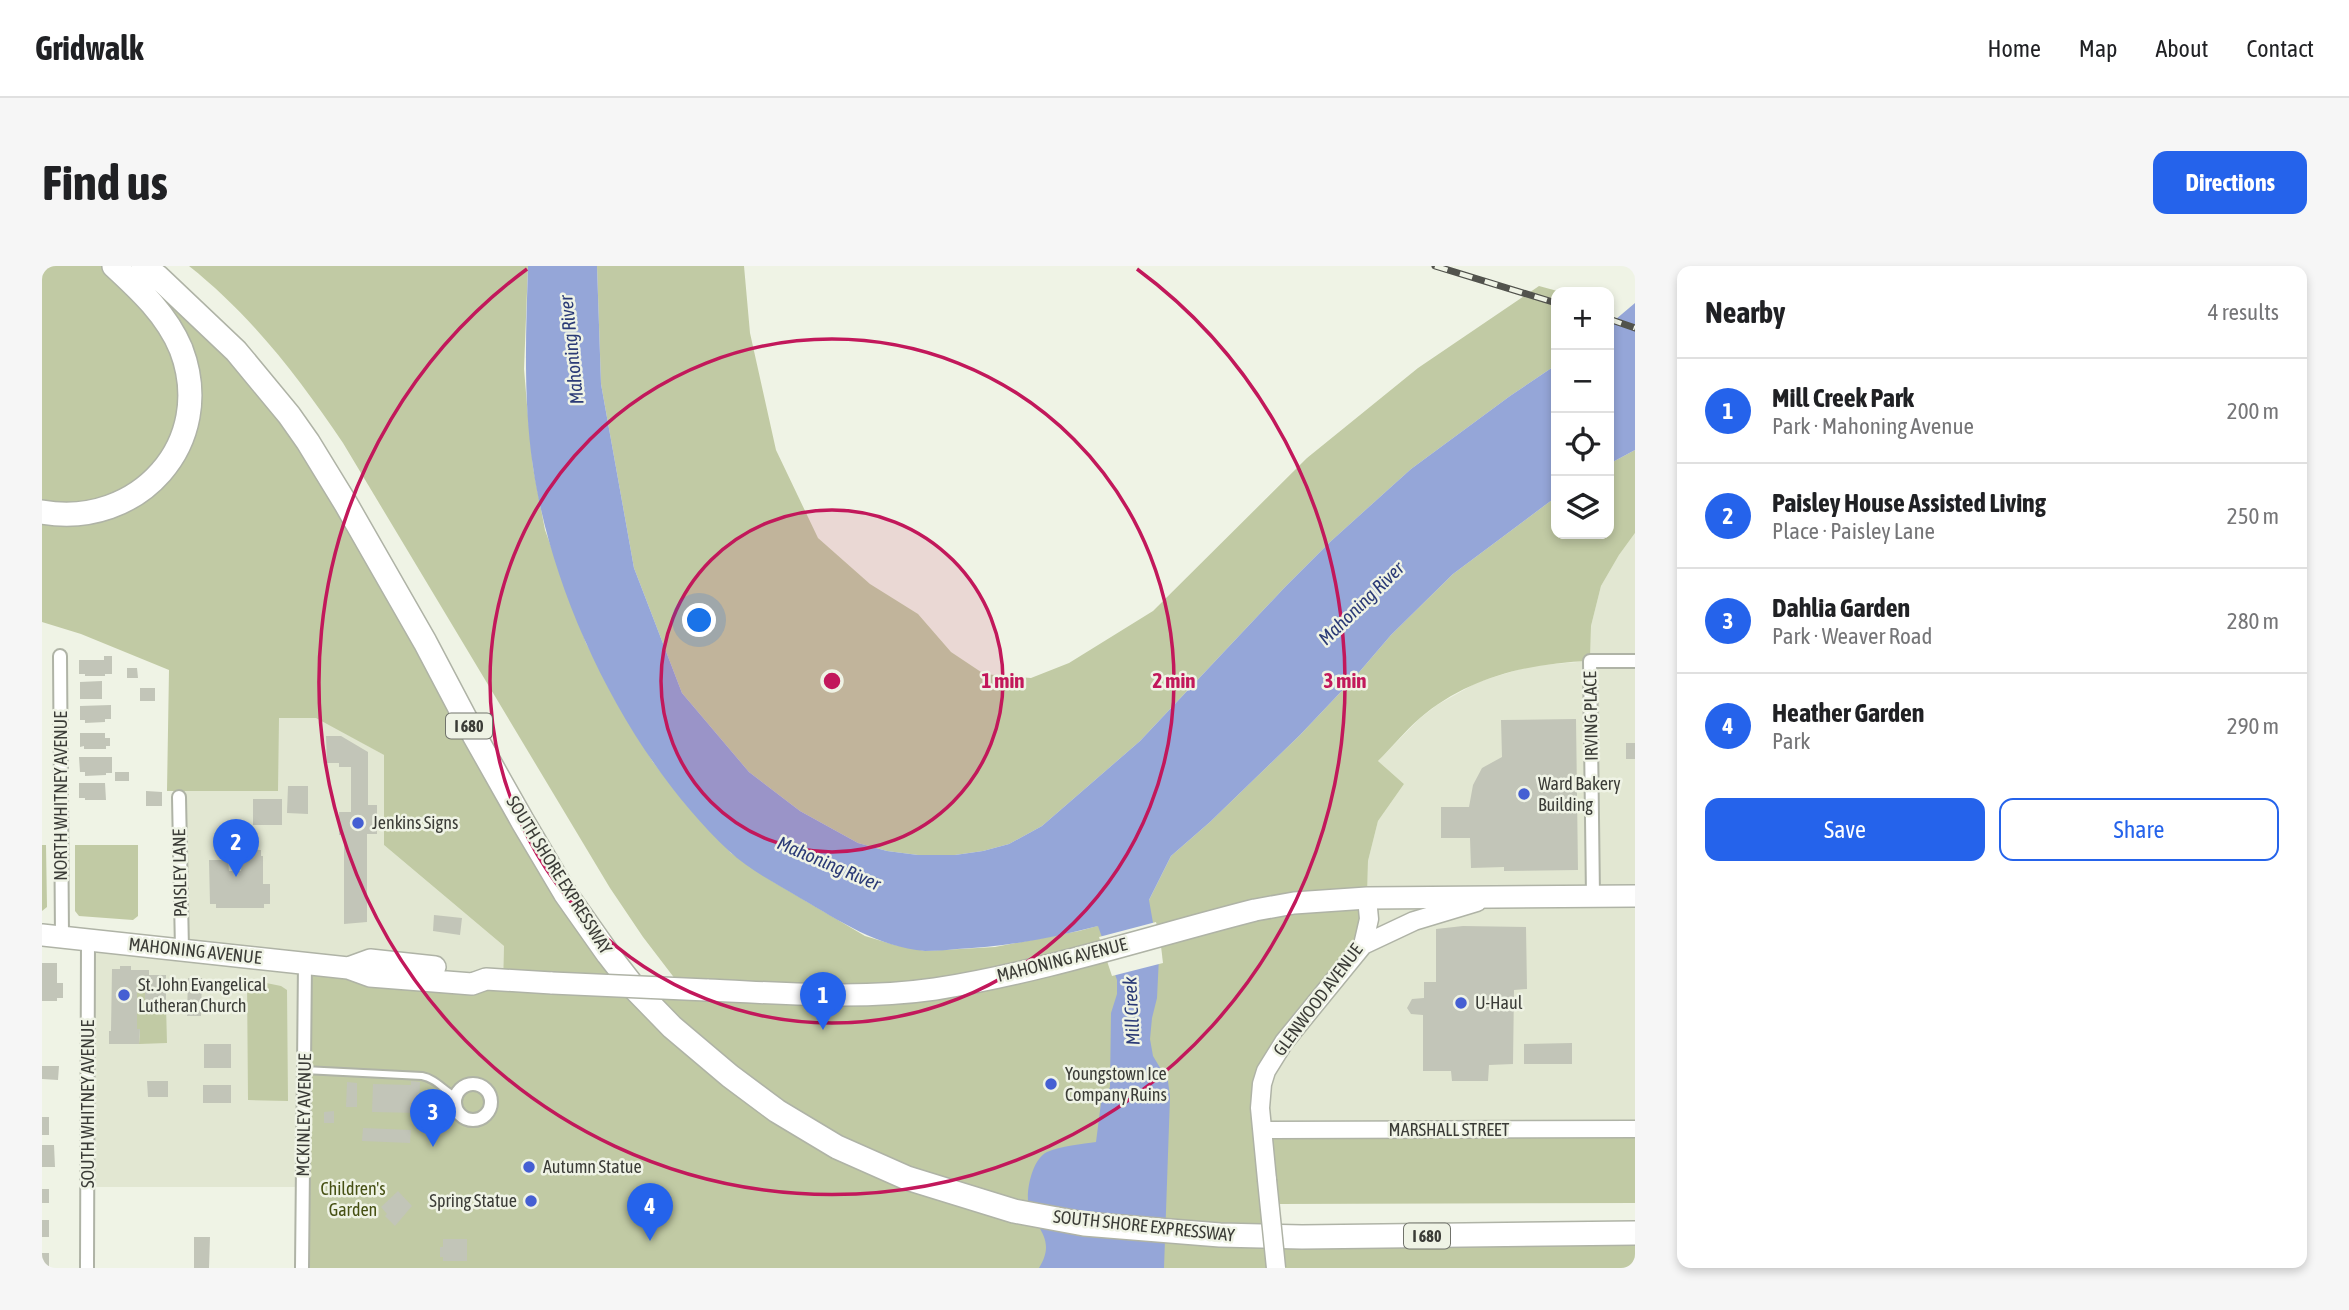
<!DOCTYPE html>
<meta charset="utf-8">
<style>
body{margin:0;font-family:"Asap Condensed",sans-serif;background:#f6f6f6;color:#202124}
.controls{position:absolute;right:21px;top:21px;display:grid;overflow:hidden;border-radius:14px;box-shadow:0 4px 10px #0003}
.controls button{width:63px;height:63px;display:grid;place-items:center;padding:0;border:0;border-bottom:2px solid #e0e0e0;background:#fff;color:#202124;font:35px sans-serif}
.you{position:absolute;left:658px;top:355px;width:24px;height:24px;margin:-18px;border:5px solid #fff;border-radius:50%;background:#1a73e8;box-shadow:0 0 0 10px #1a73e833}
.badge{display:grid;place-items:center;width:46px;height:46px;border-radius:50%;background:#2563eb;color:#fff;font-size:23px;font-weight:700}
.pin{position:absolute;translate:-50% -58px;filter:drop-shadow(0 2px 4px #0008)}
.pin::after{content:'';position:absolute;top:37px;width:24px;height:21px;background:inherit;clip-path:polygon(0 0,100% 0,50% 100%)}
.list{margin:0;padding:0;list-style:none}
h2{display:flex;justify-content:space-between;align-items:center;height:91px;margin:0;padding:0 28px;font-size:30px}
h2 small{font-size:23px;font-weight:400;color:#757577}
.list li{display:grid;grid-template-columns:46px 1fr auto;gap:21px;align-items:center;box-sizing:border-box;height:105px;padding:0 28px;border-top:2px solid #e0e0e0}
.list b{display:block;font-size:26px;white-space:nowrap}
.list p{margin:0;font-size:23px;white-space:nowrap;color:#757577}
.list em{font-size:23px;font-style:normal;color:#757577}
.actions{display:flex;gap:14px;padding:21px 28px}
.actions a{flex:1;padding:16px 0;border:2px solid #2563eb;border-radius:14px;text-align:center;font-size:24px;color:#2563eb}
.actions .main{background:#2563eb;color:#fff}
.icon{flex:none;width:38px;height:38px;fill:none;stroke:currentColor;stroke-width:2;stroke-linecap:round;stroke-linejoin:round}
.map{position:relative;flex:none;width:1593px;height:1002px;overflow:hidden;border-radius:14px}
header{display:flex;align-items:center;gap:42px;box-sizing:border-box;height:98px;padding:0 35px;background:#fff;border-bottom:2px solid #e0e0e0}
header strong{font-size:33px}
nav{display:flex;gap:38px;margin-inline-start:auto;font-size:24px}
.intro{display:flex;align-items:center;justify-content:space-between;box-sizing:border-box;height:168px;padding:0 42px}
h1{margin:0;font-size:49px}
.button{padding:18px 32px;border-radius:14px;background:#2563eb;color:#fff;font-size:24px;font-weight:700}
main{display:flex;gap:42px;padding:0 42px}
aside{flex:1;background:#fff;border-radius:14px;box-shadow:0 4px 10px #0003}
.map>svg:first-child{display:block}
.built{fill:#e2e7d2}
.green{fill:#c1caa4}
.water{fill:#95a6d8}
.pier{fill:#eff3e5}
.building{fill:#c2c5b8}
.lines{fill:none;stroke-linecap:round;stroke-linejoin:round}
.service-casing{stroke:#afb3a6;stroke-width:10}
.minor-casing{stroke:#afb3a6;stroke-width:16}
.tertiary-casing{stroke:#afb3a6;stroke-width:19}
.secondary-casing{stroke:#afb3a6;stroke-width:21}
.primary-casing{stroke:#afb3a6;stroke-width:24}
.motorway-casing{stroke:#afb3a6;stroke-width:26}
.service{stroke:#fff;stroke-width:6}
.minor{stroke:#fff;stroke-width:12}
.tertiary{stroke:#fff;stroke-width:16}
.secondary{stroke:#fff;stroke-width:18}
.primary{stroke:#fff;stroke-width:21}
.motorway{stroke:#fff;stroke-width:23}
.rail-casing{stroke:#52534d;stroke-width:7}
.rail{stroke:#eff3e5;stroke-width:4.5;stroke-dasharray:13;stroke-linecap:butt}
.secondary-bridge-casing{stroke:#afb3a6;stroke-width:21;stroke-linecap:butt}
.primary-bridge-casing{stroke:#afb3a6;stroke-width:24;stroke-linecap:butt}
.secondary-bridge{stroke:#fff;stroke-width:18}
.primary-bridge{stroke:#fff;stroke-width:21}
.ring{fill:none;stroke:#c2185b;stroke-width:3.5}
.poi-dot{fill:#455fd3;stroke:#eff3e5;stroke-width:2.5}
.labels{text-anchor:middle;stroke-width:5;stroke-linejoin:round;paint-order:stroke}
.shield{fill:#eff3e5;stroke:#71736b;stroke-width:2}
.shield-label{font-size:16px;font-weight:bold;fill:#3b3c37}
.street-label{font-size:18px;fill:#3b3c37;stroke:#eff3e5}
.poi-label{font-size:18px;fill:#3b3c37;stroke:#eff3e5;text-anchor:start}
.park-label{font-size:18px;fill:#465013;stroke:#eff3e5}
.water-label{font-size:19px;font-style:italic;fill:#2a3a76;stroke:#eff3e5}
.centre{fill:#c2185b;stroke:#eff3e5;stroke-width:3.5}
.ring-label{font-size:21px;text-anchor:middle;font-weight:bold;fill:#c2185b;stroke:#eff3e5;stroke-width:5;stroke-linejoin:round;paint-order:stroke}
</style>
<header>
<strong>Gridwalk</strong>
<nav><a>Home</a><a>Map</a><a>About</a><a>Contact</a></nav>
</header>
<div class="intro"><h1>Find us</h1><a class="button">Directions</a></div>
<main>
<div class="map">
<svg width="1593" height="1002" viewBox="0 0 1593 1002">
<rect width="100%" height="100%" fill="#eff3e5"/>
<!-- built -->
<path class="built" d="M1593,267V863L1220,864V818L1325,632L1326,595L1336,555L1362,518L1336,495L1377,453L1395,439L1436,416L1488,400L1548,395L1549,360L1559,320L1577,289Z
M274,451L342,489V579L462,680L461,715L261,921H46V674L139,684L137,525L236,452Z"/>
<!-- green -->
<path class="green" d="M0,0H101L214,106L592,721L640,722L601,671L568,622L301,177C257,112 210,50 147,0H486L482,103L485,139L491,201L503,264L544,377L578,441L611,496L638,530L689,587L730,615L823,670L853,679L883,685L953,681L1037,665L1081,653L1107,634L1129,590L1168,556L1258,469L1313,411L1349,369L1411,308L1514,231V268H1567V198L1593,184V267L1577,289L1559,320L1549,360L1548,395C1487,397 1426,411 1378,452C1363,465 1350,481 1336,495L1362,518L1336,555L1326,595L1325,632L1321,679L1232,791L1220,864L1593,863V937L1235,938L1230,970L1593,967V1002H260L263,697L461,715L462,680L342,579V489L274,452H237L236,525H125L127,404L39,368L0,356Z
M555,0H702L708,67L734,184L776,272L828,318L876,348L909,386L942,408L989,412L1027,397L1111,345L1265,192L1376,102L1497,20L1519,26H1514V99L1468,130L1369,203L1329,239L1288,276L1243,321L1098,475L1000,560L967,578L941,585L913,589H876L845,585L816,577L758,545L707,506L640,427L592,302L559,118Z
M0,579H4L5,641L0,645Z
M33,579H96V650L91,654L37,650L33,645Z
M205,713L239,720L245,724L246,835L206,834Z
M95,719H103V739H124L125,777L97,778L98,763H95Z"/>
<!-- water -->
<path class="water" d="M486,0H555L559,118L592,302L640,427L707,506L758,545L816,577L845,585L876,589H913L941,585L967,578L1000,560L1098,475L1243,321L1288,276L1329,239L1369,203L1468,130L1514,99V231L1411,308L1349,369L1313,411L1258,469L1168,556L1129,590L1107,634L1117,691L1115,732L1110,752L1108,773L1111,790L1126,815L1128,831L1122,1002H997C1001,995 1004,989 1004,981C1004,966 991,956 987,941C983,927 990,893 1005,886C1018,880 1041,878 1054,876L1059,837L1068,821L1069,747L1075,728V714L1056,660C1010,672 962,681 915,683C905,684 894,685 883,685C836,681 798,655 758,632C735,618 707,604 687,585C587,491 511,336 491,201C481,134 484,67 486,0Z
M1593,37V184L1567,198V59Z"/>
<!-- pier -->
<path class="pier" d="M1114,656L1118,672L1121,697L1070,710L1057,671Z"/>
<!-- building -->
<path class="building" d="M62,390H70V408H63V410H43V408H37V394H62Z
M85,402H95L96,412H85Z
M60,415V433H38V416Z
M98,422H113V435H98Z
M69,439V453H63V456L43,457V454H38V440Z
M1534,453L1536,604L1462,605V601L1429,602L1428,572H1399V541H1427L1431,519L1440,502L1460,491L1459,454Z
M38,467H63V472H68V480H64V483H42V480L38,481Z
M284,470H299L326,486V539H335V568H325V656L302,658V569H297V546H309V501H297V497H285Z
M1584,477H1593V493H1584Z
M37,491H70V507H64V509L43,510V506H38Z
M73,506H87V515H73Z
M37,517H63L64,534H43V532H37Z
M246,520H266V548L245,547Z
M104,525L120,526V540H104Z
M211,533H240V559H211Z
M201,584H219V590H221V618H228V638H222V642H174V638H168L167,594H186L187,605H199Z
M392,649L420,652L418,669L391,665Z
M1421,660L1484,661L1485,723L1472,724L1471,798L1447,799L1446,815H1410L1409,805H1381V749L1369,748L1365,742L1370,733L1382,732V716H1394V663Z
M0,697H15V717H21V732H15V735H0Z
M78,700H89V704H107V709H124V739H103V719H95V763H98L97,778H67V765H69L70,703H78Z
M146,712H160L159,750H145Z
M1530,777V798H1482V778Z
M162,778H189V802H162Z
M0,800H17L16,814L0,813Z
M105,815H126V831H106Z
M369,815L378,816L377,847L330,846L331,818L369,819Z
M305,816L315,817V841H304Z
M161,819H189V837H161Z
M292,845V857H282V846Z
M0,851H7V869H0Z
M321,862L369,864L368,877L320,875Z
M0,879H12L13,901H0Z
M0,923H7V937H0Z
M356,925L370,940L353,960L343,950L345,948L339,941Z
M0,954H7V971H0Z
M152,971H168L167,1002H152Z
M401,973H425V995H401V991H398V981H401Z
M0,987H7V1001H0Z"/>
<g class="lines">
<defs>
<path id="service" d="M262,804L380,810C395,813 401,824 415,831"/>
<path id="minor" d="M18,390L20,671
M137,531L140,684
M1551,630L1548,395H1593
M413 836a18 18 0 1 1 36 0a18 18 0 1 1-36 0Z
M45,1002L46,674
M260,1002L263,697"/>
<path id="tertiary" d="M1220,864L1593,863"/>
<path id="secondary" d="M1321,679L1372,655L1435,636
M1225,914L1218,842L1220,818L1224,805L1242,776L1321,679L1327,653L1325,632"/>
<path id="primary" d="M0,669L306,702L328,710L430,718L444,713L510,717
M306,702L328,694L393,701
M665,724C740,727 817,734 893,723C1001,706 1107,671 1213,644L1252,637L1325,632L1593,630"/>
<path id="motorway" d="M101,0L116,11L194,85L247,149L266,176L304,238L383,376L432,469L481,556L523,627L566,688L594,724L630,761L688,810L735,845L795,881L865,912L972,945L1042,958L1178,969L1260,971L1593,967
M0,246C96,263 175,177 139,83C125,49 98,24 72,0"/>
</defs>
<!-- service casing -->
<use href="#service" class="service-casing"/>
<!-- minor casing -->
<use href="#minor" class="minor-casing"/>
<!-- tertiary casing -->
<use href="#tertiary" class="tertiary-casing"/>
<!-- secondary casing -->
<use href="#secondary" class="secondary-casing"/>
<!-- primary casing -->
<use href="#primary" class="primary-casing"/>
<!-- motorway casing -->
<use href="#motorway" class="motorway-casing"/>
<!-- service -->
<use href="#service" class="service"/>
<!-- minor -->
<use href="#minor" class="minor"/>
<!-- tertiary -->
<use href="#tertiary" class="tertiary"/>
<!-- secondary -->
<use href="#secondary" class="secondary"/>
<!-- primary -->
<use href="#primary" class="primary"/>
<!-- motorway -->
<use href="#motorway" class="motorway"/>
<defs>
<path id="rail" d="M1393,0L1514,37
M1567,53L1593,62"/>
</defs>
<!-- rail casing -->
<use href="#rail" class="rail-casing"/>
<!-- rail -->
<use href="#rail" class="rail"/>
<defs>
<path id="secondary-bridge" d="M1225,914L1234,1002"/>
<path id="primary-bridge" d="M510,717L665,724"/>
</defs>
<!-- secondary-bridge casing -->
<use href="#secondary-bridge" class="secondary-bridge-casing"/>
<!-- primary-bridge casing -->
<use href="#primary-bridge" class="primary-bridge-casing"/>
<!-- secondary-bridge -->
<use href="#secondary-bridge" class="secondary-bridge"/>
<!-- primary-bridge -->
<use href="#primary-bridge" class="primary-bridge"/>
</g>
<!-- distance rings -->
<circle cx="790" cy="415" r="171" fill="#c2185b" fill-opacity=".12"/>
<g class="ring">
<circle cx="790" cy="415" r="171"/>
<circle cx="790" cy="415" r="342"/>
<path d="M1095 3A513 513 0 1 1 485 3"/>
</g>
<!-- markers -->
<g class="poi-dot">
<circle cx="1482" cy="528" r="7"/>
<circle cx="316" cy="557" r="7"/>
<circle cx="82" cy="729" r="7"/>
<circle cx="1419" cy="737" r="7"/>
<circle cx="1009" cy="818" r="7"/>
<circle cx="487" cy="901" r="7"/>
<circle cx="489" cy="935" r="7"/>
</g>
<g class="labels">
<!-- shield labels -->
<g class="shield">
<rect x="404" y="447.5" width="46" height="25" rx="5"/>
<rect x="1362" y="957.5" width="46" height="25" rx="5"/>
</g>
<g class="shield-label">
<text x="427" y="466">I 680</text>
<text x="1385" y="976">I 680</text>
</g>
<!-- street labels -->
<g class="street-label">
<text transform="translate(1549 450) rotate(-91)" y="6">IRVING PLACE</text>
<text transform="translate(19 530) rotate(-90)" y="6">NORTH WHITNEY AVENUE</text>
<text transform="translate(138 607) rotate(-91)" y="6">PAISLEY LANE</text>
<text transform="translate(517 609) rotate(58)" y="6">SOUTH SHORE EXPRESSWAY</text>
<text transform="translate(153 685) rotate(6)" y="6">MAHONING AVENUE</text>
<text transform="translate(1020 694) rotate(-14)" y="6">MAHONING AVENUE</text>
<text transform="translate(1276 734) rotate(-53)" y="6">GLENWOOD AVENUE</text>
<text transform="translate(46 838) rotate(-90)" y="6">SOUTH WHITNEY AVENUE</text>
<text transform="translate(262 849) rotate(-89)" y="6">MCKINLEY AVENUE</text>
<text x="1407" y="870">MARSHALL STREET</text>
<text transform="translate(1102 960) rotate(6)" y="6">SOUTH SHORE EXPRESSWAY</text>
</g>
<!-- poi labels -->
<g class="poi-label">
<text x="1496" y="524">Ward Bakery<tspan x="1496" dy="21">Building</tspan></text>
<text x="330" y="563">Jenkins Signs</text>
<text x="96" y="725">St. John Evangelical<tspan x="96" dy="21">Lutheran Church</tspan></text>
<text x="1433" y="743">U-Haul</text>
<text x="1023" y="814">Youngstown Ice<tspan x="1023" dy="21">Company Ruins</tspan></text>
<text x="501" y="907">Autumn Statue</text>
<text x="475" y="941" text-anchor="end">Spring Statue</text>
</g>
<!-- park labels -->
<g class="park-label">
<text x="311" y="929">Children's<tspan x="311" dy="21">Garden</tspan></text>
</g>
<!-- water labels -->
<g class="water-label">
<text transform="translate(529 84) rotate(-96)" y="7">Mahoning River</text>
<text transform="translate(1319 337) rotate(-44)" y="7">Mahoning River</text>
<text transform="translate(787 597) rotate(23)" y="7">Mahoning River</text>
<text transform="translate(1089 745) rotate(-93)" y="7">Mill Creek</text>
</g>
</g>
<circle cx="790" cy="415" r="10" class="centre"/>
<g class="ring-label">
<text x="961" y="422">1 min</text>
<text x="1132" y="422">2 min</text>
<text x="1303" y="422">3 min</text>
</g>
</svg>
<div class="controls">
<button>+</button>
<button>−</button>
<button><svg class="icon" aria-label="locate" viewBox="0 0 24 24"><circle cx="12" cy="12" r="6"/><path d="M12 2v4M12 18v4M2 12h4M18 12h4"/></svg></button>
<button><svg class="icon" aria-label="layers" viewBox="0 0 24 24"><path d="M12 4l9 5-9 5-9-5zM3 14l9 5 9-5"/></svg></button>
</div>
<div class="you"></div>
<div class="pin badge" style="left:781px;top:764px">1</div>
<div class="pin badge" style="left:194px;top:611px">2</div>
<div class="pin badge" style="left:391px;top:881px">3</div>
<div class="pin badge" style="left:608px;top:975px">4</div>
</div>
<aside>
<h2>Nearby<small>4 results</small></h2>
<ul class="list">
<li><span class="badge">1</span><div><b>Mill Creek Park</b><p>Park · Mahoning Avenue</p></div><em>200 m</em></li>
<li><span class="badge">2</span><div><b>Paisley House Assisted Living</b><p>Place · Paisley Lane</p></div><em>250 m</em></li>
<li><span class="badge">3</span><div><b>Dahlia Garden</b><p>Park · Weaver Road</p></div><em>280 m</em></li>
<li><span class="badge">4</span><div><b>Heather Garden</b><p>Park</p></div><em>290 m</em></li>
</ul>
<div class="actions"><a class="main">Save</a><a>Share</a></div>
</aside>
</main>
